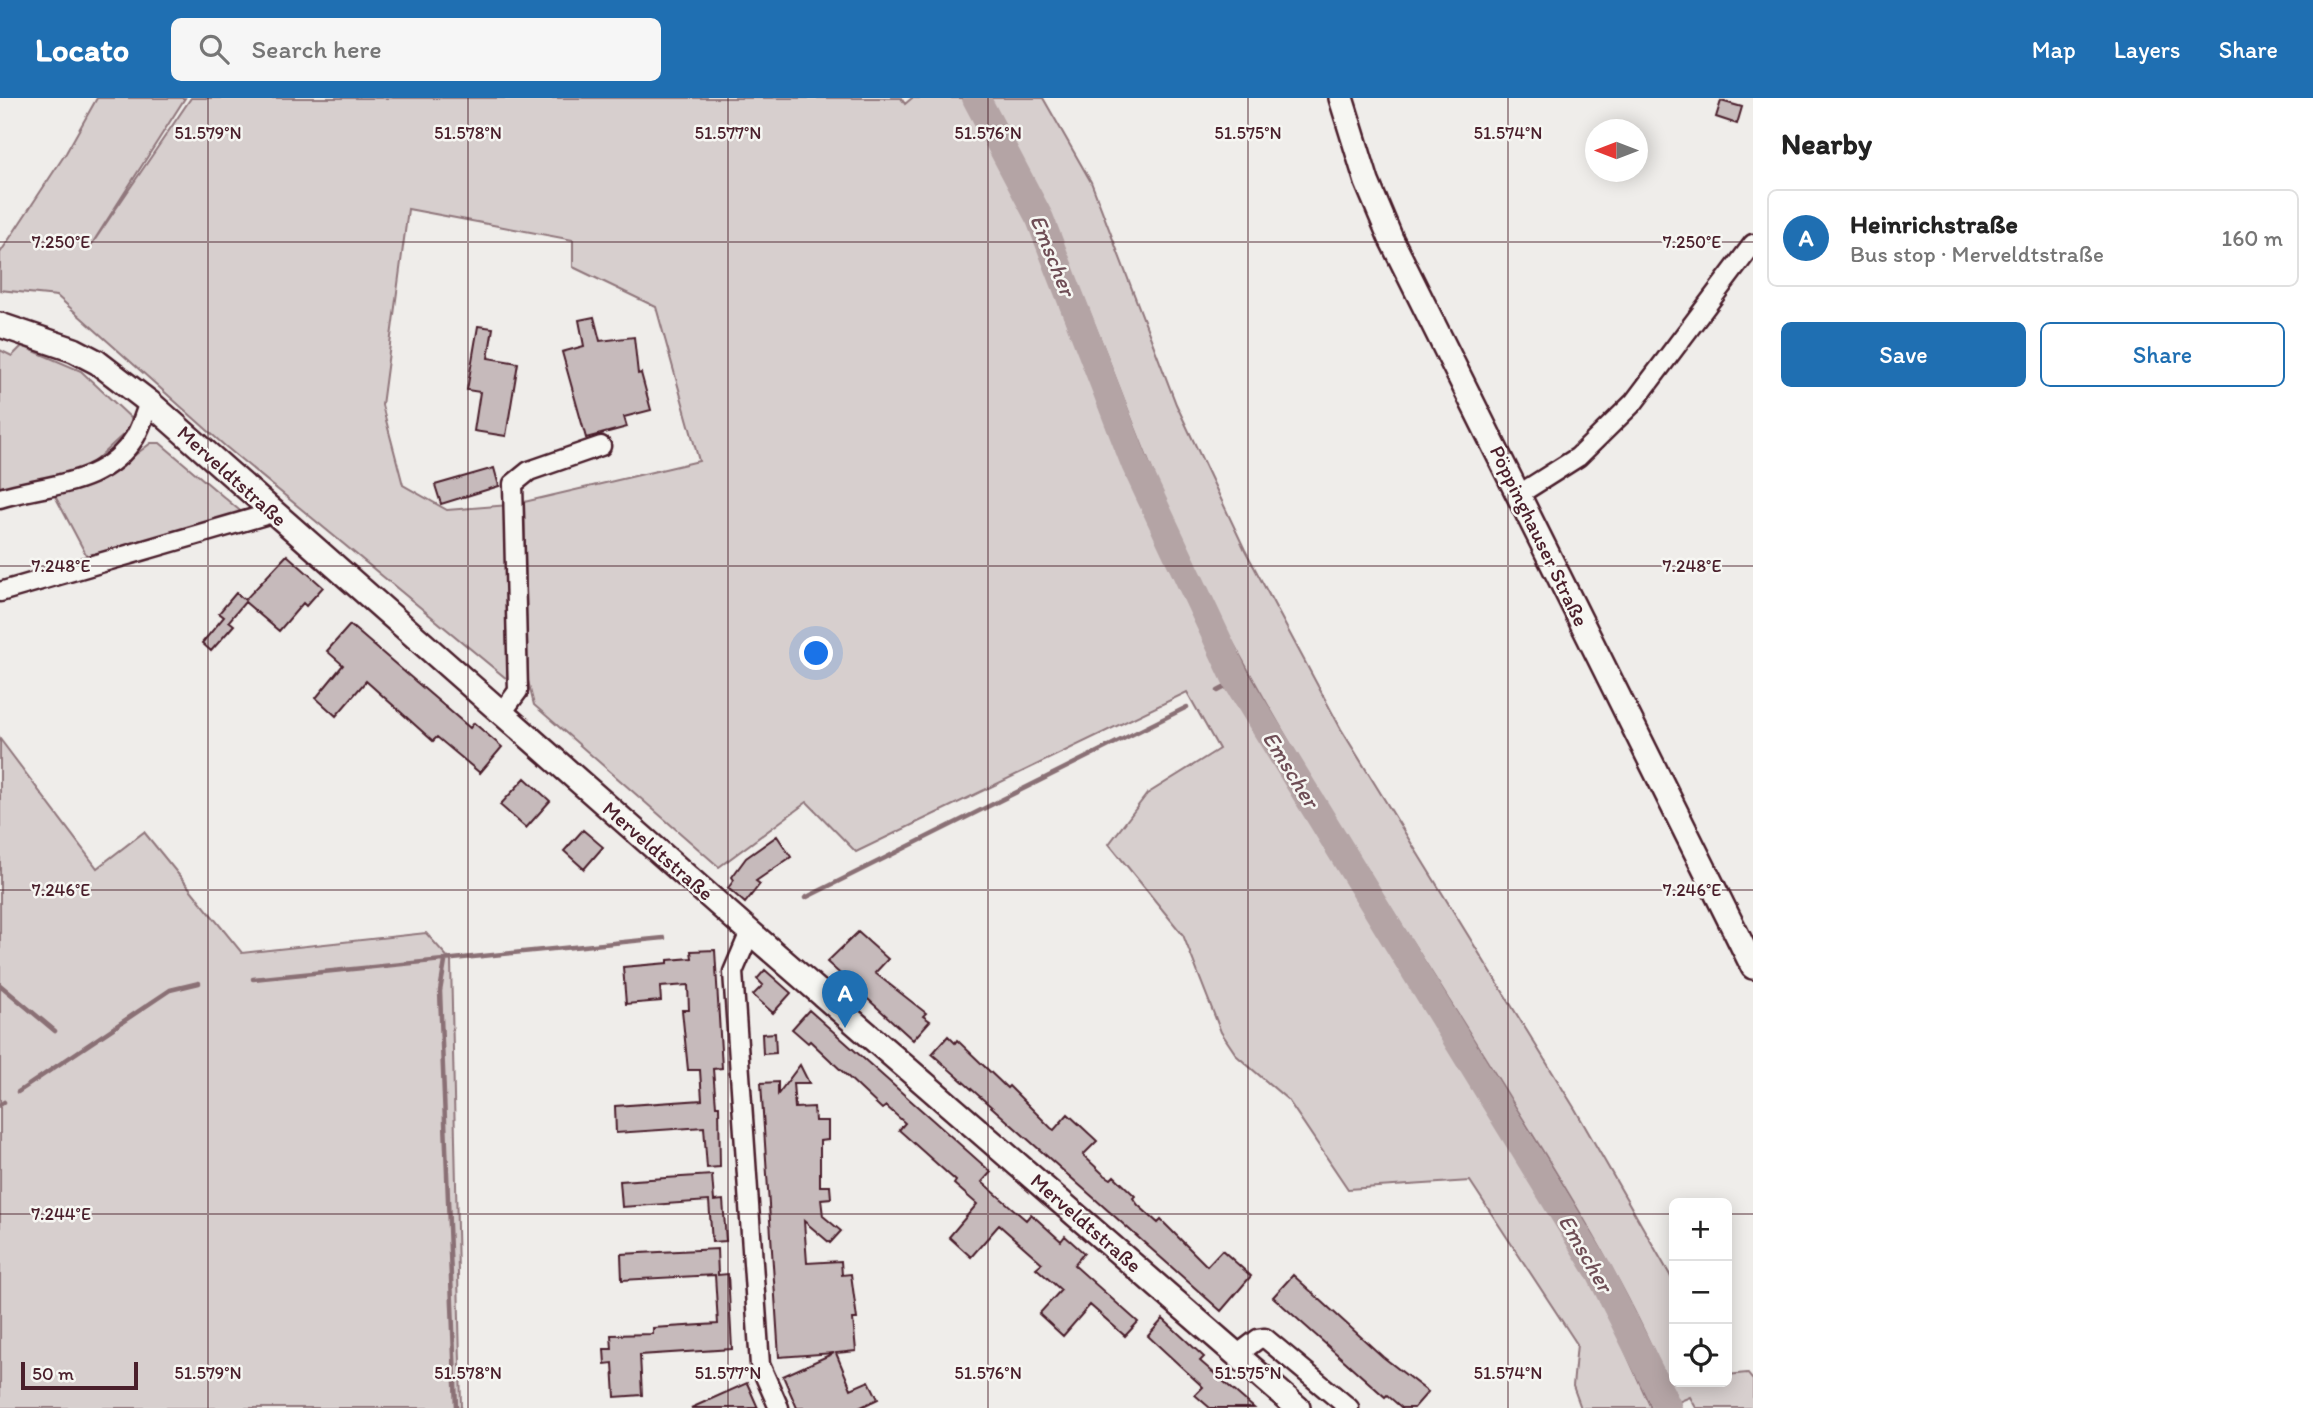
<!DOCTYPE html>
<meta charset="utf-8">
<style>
body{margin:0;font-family:Itim,sans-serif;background:#f6f6f6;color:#222}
.controls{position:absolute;right:21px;bottom:21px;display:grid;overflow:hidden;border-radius:10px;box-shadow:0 4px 18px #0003}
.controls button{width:63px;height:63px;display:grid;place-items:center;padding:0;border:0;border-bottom:2px solid #e0e0e0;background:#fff;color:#222;font:35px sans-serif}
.compass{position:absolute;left:1585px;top:21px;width:63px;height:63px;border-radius:50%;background:#fff;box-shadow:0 4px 18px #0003;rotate:270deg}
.scale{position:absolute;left:21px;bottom:18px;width:117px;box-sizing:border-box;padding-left:7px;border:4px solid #4a1f2b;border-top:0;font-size:19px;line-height:24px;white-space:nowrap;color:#4a1f2b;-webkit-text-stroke:5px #f6f6f2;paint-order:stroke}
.you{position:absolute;left:817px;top:556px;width:24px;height:24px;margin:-18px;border:5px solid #fff;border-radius:50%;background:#1a73e8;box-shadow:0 0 0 10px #1a73e833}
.badge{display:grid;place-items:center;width:46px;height:46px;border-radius:50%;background:#1f6fb2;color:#fff;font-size:23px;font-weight:700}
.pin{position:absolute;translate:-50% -58px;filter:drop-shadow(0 2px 4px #0008)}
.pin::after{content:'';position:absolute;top:37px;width:24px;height:21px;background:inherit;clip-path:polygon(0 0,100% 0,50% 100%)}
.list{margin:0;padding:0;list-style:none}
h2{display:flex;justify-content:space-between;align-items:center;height:91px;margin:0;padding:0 28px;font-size:30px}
h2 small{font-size:23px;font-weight:400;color:#767676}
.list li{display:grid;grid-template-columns:46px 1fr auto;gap:21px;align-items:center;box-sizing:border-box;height:98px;margin:0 14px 14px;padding:0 14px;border:2px solid #e0e0e0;border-radius:10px}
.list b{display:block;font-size:26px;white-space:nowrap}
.list p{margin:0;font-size:23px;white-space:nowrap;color:#767676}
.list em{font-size:23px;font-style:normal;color:#767676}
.actions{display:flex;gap:14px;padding:21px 28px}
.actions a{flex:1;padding:16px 0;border:2px solid #1f6fb2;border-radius:10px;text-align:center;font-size:24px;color:#1f6fb2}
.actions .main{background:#1f6fb2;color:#fff}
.icon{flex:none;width:38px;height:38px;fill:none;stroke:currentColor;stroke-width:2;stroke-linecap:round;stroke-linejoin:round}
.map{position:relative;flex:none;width:1753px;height:1310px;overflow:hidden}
header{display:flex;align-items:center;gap:42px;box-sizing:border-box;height:98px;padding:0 35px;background:#1f6fb2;color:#fff}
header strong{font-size:33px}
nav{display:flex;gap:38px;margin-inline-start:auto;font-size:24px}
.search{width:490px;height:63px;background:#f6f6f6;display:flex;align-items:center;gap:18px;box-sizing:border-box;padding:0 24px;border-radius:10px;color:#767676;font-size:26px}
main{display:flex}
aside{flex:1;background:#fff}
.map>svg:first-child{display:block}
.green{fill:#d7cfce;stroke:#90777c;stroke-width:2}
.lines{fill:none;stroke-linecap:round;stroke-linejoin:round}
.stream{stroke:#8a6f74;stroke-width:4.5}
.river{stroke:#b4a4a5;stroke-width:28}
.building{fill:#c6babb;stroke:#4a1f2b;stroke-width:2}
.minor-casing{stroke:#4a1f2b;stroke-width:23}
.major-casing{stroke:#4a1f2b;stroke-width:28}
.minor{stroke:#f6f6f2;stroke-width:18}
.major{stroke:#f6f6f2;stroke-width:23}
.ticks{fill:none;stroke:#4a1f2b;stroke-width:2;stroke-opacity:0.45}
.labels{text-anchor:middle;stroke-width:5;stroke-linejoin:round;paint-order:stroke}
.street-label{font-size:21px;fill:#4a1f2b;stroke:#f6f6f2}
.water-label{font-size:23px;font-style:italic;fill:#6f4e56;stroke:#f6f6f2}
.ticks-label{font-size:18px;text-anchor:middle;fill:#4a1f2b;stroke:#f6f6f2;stroke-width:5;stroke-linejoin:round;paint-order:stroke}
</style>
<header>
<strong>Locato</strong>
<div class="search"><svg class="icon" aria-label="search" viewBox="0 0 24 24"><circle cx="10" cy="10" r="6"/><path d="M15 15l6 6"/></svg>Search here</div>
<nav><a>Map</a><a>Layers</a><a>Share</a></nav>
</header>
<main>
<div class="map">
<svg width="1753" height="1310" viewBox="0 0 1753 1310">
<rect width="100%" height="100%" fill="#efedea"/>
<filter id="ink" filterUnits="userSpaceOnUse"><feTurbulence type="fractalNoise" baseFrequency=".0143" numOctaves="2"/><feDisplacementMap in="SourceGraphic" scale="14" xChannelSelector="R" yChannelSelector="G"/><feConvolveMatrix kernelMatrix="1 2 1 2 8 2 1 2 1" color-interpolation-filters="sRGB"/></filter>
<g filter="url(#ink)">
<!-- green -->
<path class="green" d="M97,0H185L88,152L191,0H901L905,6L912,0H963L997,58L1033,133L1126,368L1177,484L1234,594L1459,959L1603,1204L1651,1310H1581L1573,1288L1577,1246L1470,1083L1348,1091L1288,1002L1237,958L1221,934L1183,837L1109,746L1147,696L1219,651L1187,594L856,754L807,704L719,769L534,607L528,583L524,404L699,363L656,209L573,169V142L408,111L382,307L403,387L447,412L509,407L513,586L225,348L57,198L0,192V155L66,55Z
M986,0H1043L1091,84L1176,306L1245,452L1341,631L1575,1011L1670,1177L1674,1186V1284H1727V1277L1747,1275L1753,1282V1310H1696L1690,1299L1676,1305C1634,1199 1573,1101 1513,1005C1416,847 1312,692 1224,528C1132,358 1088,165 986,0Z
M22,248L81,273L132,321L126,334L86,371L0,392V252L12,258Z
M151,345H160L245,417L89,462L55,398L83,389L111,375Z
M0,641L97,770L144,734L242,855L426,835L451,863L461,1310H0Z"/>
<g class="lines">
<!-- stream -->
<path class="stream" d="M1218,593L1237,583
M805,800L1187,609
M445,864L440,893L456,1310
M253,881L664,840
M0,887L55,933
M18,994L170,892L199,885
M0,1007L4,1004"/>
<!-- river -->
<path class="river" d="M976,0L1040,121L1135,366L1237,583L1599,1173L1668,1310"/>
</g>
<!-- building -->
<path class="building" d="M1721,3L1742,9L1737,26L1716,19Z
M594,219L600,243L634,239L638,276L641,275L651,312L624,319L627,329L586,340L562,254L584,248L579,222Z
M478,228L493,230L488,260L518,265L506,338L474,333L480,294L467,292Z
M494,370L499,388L441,406L435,387Z
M287,457L323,489L306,508L303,505L279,533L245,504L229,523L234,527L211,553L202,545L224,519L219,515L236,495L245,502Z
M350,527L470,630L474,625L502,649L480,675L437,639L433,643L366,583L336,618L316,600L343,567L327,553Z
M525,680L550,703L526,730L500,707Z
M583,732L603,749L584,771L564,753Z
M777,738L791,759L756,783L760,786L745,805L728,790L734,782L732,779L746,760Z
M858,834L888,861L875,875L926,915L923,918L930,923L913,942L827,864Z
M715,852L722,970L713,971L716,1008H719L720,1069L707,1070L704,1029L616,1035L615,1008L702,1002L700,972H688L682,912H689L688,887L660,889L661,903L626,906L623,869L668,865V862L692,860L691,853Z
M765,872L791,895L773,915L753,897L763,887L757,881Z
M809,912L991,1074L982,1084L1026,1122L1031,1116L1061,1143L1065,1138L1084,1155L1074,1167L1138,1224L1125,1238L1090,1207L1063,1238L1039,1216L1061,1192L1036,1170L1042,1165L999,1127L971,1159L949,1139L977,1106L954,1086L956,1083L899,1032L905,1025L886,1008L882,1011L810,943L808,945L792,931Z
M775,935L776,955L763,956L762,936Z
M948,938L955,945L957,942L1007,990L1009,988L1051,1030L1054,1032L1068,1016L1097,1043L1083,1057L1103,1076L1111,1081L1114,1078L1135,1098L1133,1100L1138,1107L1158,1125L1161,1122L1207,1168L1222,1152L1251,1178L1221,1213L932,956Z
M800,967L809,985H793L795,1010L814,1009L815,1023H828V1042L820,1043V1088H830L831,1100L821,1101L823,1118L841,1133L830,1145L804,1123L807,1165L841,1163L842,1177L851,1176L857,1221H853L856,1253L836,1255L851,1291L869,1283L878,1301L859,1310H797L783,1278L834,1255L779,1259L761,985L778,984V996Z
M712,1077L714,1103L723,1102L726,1143L712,1144L709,1103L622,1109L620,1083Z
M717,1151L718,1177L728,1176L732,1251L640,1257L642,1297L615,1299L613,1265L605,1266L604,1251H612L611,1237L653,1236V1230L718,1226L715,1177L622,1182L621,1156Z
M1293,1177L1383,1259L1428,1294L1414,1310H1402L1387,1297L1385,1299L1273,1199Z
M1163,1221L1204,1259L1200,1263L1254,1310H1210L1195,1297L1203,1289L1148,1238Z
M747,1285L758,1310H691Z"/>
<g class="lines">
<defs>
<path id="minor" d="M1518,397L1578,359L1634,304L1753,146
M0,400C49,385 103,389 135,339C141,329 145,315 149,304
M0,494L272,415
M501,616L518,593L513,386L529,373L601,348
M750,834L733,874L760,1267L779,1310
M1237,1257L1258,1241L1265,1240L1349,1310"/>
<path id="major" d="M1341,0L1367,84L1391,141L1753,869
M0,227L74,252L97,264L149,304L750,834L1298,1310"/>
</defs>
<!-- minor casing -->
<use href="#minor" class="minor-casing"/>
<!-- major casing -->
<use href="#major" class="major-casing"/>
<!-- minor -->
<use href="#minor" class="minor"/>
<!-- major -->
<use href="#major" class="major"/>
</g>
</g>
<!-- ticks -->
<path class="ticks" d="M208,0V1310M468,0V1310M728,0V1310M988,0V1310M1248,0V1310M1508,0V1310M0,144H1753M0,468H1753M0,792H1753M0,1116H1674M1727,1116H1753"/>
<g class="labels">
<!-- street labels -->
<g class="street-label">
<text transform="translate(232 378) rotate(42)" y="7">Merveldtstraße</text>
<text transform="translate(1539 438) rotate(64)" y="7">Pöppinghauser Straße</text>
<text transform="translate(658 753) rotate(41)" y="7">Merveldtstraße</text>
<text transform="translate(1086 1125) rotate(41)" y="7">Merveldtstraße</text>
</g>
<!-- water labels -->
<g class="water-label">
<text transform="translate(1053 157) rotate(68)" y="8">Emscher</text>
<text transform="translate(1291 671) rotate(58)" y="8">Emscher</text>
<text transform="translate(1586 1155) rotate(60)" y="8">Emscher</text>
</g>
</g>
<g class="ticks-label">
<text x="208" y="41">51.579°N</text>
<text x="468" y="41">51.578°N</text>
<text x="728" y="41">51.577°N</text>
<text x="988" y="41">51.576°N</text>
<text x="1248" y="41">51.575°N</text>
<text x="1508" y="41">51.574°N</text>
<text x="1692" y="150">7.250°E</text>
<text x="61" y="150">7.250°E</text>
<text x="1692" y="474">7.248°E</text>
<text x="61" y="474">7.248°E</text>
<text x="1692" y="798">7.246°E</text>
<text x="61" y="798">7.246°E</text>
<text x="61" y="1122">7.244°E</text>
<text x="208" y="1281">51.579°N</text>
<text x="468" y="1281">51.578°N</text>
<text x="728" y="1281">51.577°N</text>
<text x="988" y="1281">51.576°N</text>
<text x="1248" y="1281">51.575°N</text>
<text x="1508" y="1281">51.574°N</text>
</g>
</svg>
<div class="controls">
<button>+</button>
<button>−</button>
<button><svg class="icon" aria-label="locate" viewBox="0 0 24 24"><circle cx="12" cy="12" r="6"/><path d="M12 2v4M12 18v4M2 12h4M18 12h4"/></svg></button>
</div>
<svg class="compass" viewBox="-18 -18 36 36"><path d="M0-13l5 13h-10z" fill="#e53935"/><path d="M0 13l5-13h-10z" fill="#767676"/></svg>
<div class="scale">50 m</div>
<div class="you"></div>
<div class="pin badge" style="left:845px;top:930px">A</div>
</div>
<aside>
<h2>Nearby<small></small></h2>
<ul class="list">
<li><span class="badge">A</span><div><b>Heinrichstraße</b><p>Bus stop · Merveldtstraße</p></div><em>160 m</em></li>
</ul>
<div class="actions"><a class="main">Save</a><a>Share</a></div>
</aside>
</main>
